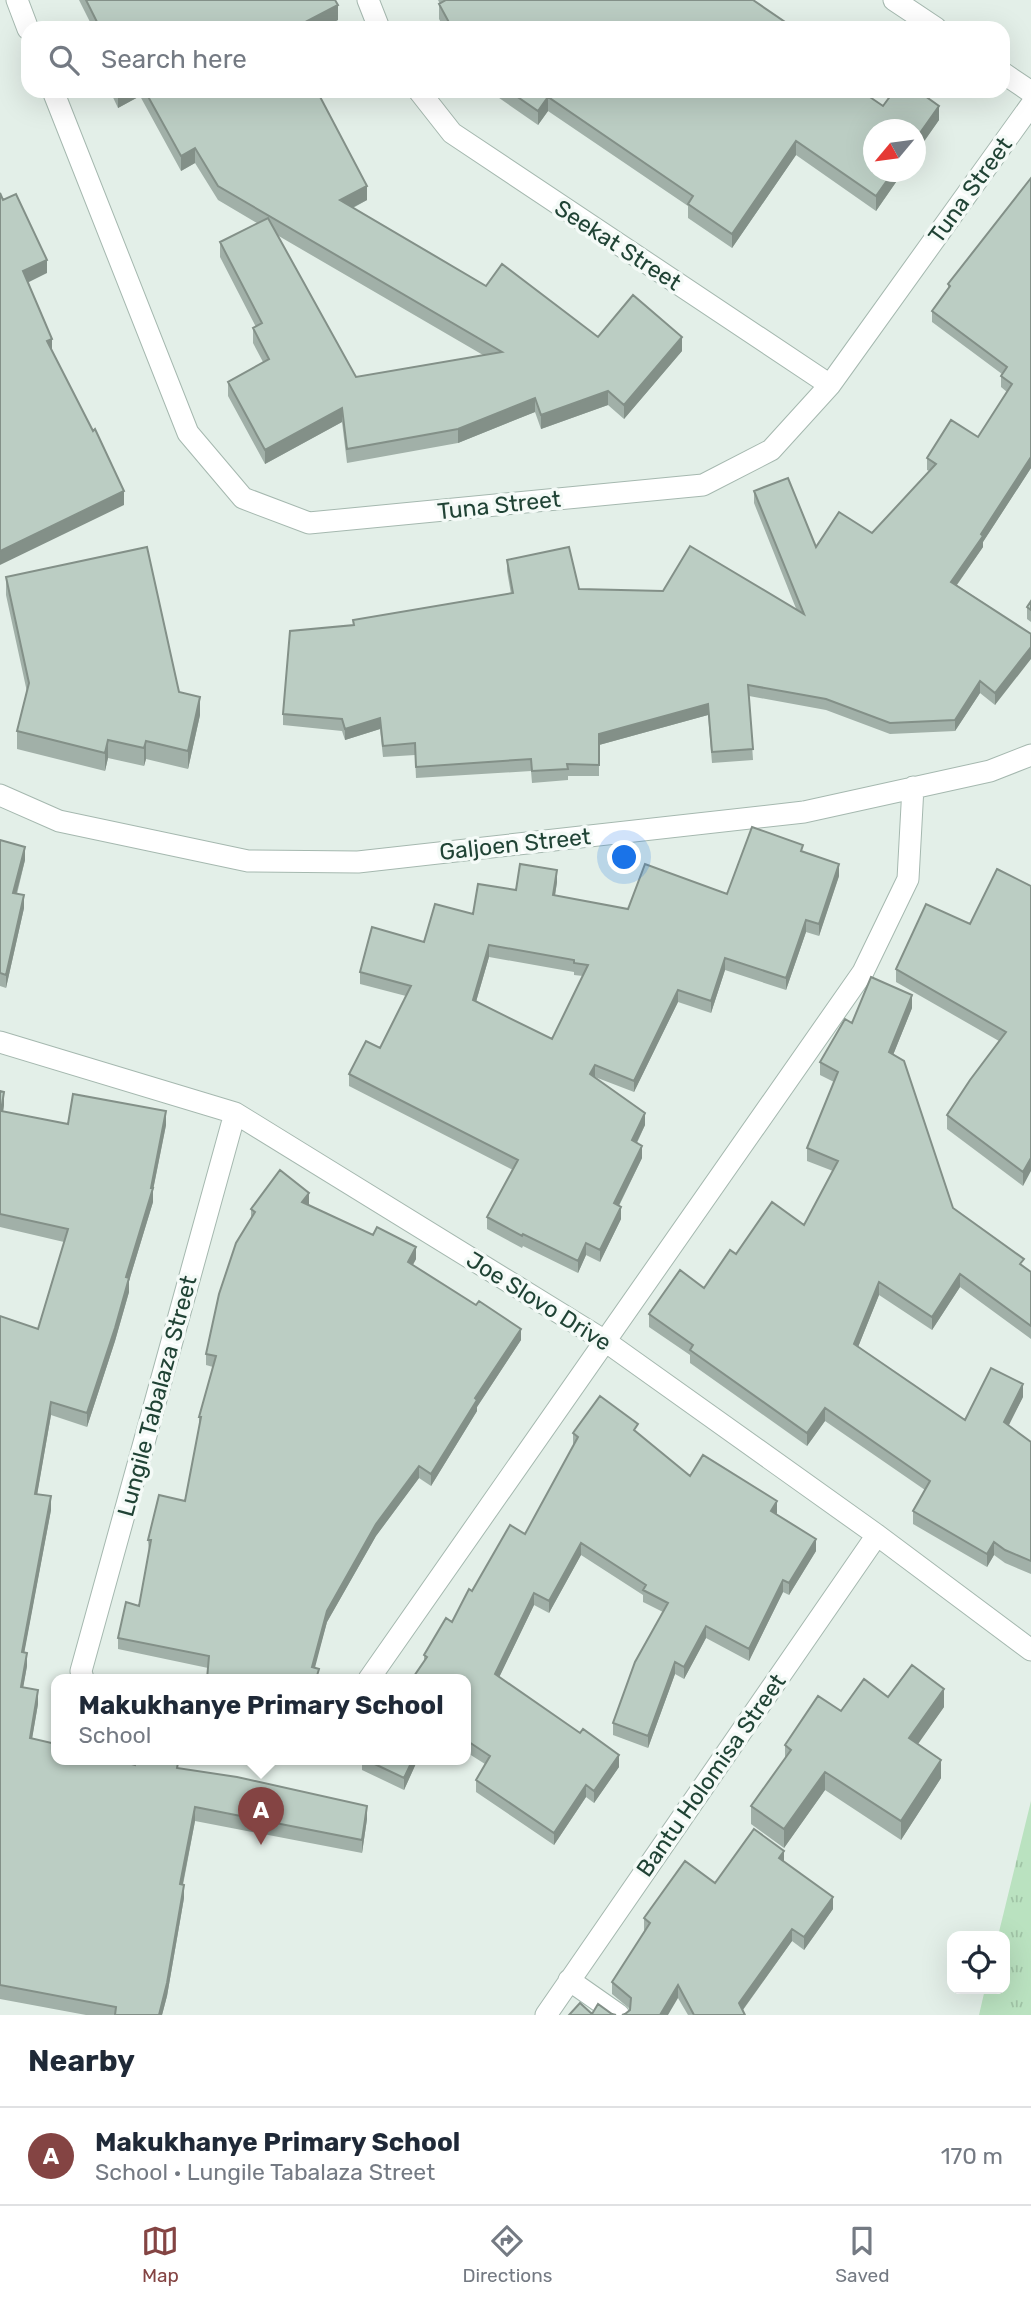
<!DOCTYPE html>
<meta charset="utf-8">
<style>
body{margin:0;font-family:Rubik,sans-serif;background:#f2f2f3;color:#1f2937}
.controls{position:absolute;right:21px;bottom:21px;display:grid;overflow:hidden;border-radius:14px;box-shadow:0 7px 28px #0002}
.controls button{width:63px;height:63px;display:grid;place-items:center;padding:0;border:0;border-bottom:2px solid #e0e1e3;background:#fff;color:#1f2937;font:35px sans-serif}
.compass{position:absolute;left:863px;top:119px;width:63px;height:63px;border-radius:50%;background:#fff;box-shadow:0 7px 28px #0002;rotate:241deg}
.you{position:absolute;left:625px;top:858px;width:24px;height:24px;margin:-18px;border:5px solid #fff;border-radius:50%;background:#1a73e8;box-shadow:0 0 0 10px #1a73e833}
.badge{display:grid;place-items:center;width:46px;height:46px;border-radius:50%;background:#844443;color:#fff;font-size:23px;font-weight:700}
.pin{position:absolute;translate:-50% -58px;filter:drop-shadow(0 2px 4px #0008)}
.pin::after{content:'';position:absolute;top:37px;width:24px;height:21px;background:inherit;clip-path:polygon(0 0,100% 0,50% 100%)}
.popup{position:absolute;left:51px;top:1674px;width:420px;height:91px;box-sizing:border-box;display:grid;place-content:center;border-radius:14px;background:#fff;filter:drop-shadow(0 2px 5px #0005);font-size:23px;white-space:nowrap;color:#747a83}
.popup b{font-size:26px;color:#1f2937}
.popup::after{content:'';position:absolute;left:50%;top:100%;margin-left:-14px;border:14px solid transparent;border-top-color:#fff}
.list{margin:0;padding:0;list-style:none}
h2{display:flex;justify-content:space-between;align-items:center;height:91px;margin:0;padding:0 28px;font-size:30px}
h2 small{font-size:23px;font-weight:400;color:#747a83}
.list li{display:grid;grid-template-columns:46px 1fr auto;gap:21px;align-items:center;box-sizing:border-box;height:98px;padding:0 28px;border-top:2px solid #e0e1e3}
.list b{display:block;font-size:26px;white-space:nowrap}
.list p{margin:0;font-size:23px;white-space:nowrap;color:#747a83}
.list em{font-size:23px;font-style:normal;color:#747a83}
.icon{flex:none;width:38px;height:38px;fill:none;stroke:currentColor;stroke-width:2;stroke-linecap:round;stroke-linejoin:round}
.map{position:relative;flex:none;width:1031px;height:2015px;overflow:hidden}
.search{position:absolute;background:#fff;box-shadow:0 7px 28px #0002;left:21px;right:21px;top:21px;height:77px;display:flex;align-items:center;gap:18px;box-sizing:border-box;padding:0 24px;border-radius:21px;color:#747a83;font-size:26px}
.sheet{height:189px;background:#fff}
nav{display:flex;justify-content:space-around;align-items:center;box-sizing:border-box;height:98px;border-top:2px solid #e0e1e3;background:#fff;font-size:19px;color:#747a83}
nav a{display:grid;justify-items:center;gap:4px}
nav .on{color:#844443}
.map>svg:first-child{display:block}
.grass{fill:url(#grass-tufts)}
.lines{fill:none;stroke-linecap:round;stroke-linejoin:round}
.street-casing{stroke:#a5b8af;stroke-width:23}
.street{stroke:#fff;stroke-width:21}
.wall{fill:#a1b0a8;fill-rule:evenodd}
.shaded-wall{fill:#839088}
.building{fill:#bbcdc3;stroke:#839088;stroke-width:2;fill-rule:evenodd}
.labels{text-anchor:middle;stroke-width:7;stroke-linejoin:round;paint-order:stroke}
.street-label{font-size:23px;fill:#204335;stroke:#f4faf7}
</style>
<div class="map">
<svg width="1031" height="2015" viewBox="0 0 1031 2015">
<defs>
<pattern id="grass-tufts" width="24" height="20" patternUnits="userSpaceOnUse" patternTransform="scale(1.75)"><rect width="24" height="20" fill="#bae2c0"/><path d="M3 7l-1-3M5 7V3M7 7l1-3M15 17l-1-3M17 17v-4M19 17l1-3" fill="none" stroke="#a0c3a6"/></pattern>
</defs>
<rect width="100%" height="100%" fill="#e3efe8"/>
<!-- grass -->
<path class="grass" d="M1031,1801V2015H979L985,1989H1005V1936H998Z"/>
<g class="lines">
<defs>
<path id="street" d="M17,0L28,29
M368,0L379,28
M894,0L936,28
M1003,73L1031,92
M53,91L188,433L243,498L309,523L703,485L771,450L830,385L1031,105
M419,91L452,133L830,385
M0,795L59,821L248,861L358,862L804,812L990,771L1031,755
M0,1042L235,1113L605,1341L877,1535L1031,1650
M83,1679L81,1671L235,1113
M369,1679L863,972L908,879L913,787
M569,1980L619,2015
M546,2015L877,1535"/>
</defs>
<!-- street casing -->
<use href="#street" class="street-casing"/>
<!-- street -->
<use href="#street" class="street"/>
</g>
<!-- wall -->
<path class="wall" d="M79,0H335L338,20L322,28H93Z
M438,0H753L788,28H444L439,19V4H440Z
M110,91H317L367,200L353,208L486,286L598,337L682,351L624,419L608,405L541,429L535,412L458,443L347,463L342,422L265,464L228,396V382L263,362L253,343V328L256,327L220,257V242L257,223L218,200L195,163L181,171L140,96L118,108ZM277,235L483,355L356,377Z
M489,91H861L883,106L939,120L876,211L796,155L732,248L688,218V206L548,111L538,125Z
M1031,178V468L983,542V547L957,585L1031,634L995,705L980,693L955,731L890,734L826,710L749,696L753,760L712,763L708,715L599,745V776H568V780L532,783L531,771L416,778L415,755L383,757L380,729L345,740L342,731L283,725V714L353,625V620L511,594L507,571V560L579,589L797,611L754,503V491L816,547L872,533L929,471L927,470V458L978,437L1007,392L1001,387V376L1002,374L932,322V311L948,290V284Z
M6,577L179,692L200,715L188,769L146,759L144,766L108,758L105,771L17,749V731L27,692L6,595Z
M1031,601V622L1027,619V607Z
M0,840L25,860L17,894L24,908L6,988L0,986Z
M803,851L839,876L819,936L806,932L786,990L725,970L711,1013L678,1002L634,1092L595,1077V1078L645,1125L637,1143L642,1158L619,1206L621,1219L600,1262L586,1255L578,1273L523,1246L522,1248L487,1229V1217L513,1170L349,1086V1074L380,1048L406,996L360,984V972L424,942L516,890L557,882L555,896L628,909L727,894ZM489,957L574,972V975L583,976L552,1039L476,1002Z
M1031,886L1023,1186L947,1129V1115L999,1041L896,982V969Z
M912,1008L893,1055L953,1208L1031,1272V1339L960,1287L932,1330L879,1295L858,1347L965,1420L1023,1397L1008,1425L1031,1442V1574L1005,1563L994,1555L987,1567L913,1524V1511L925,1490L825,1421L807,1446L690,1363V1355L649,1327V1314L704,1288L736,1254L804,1225L833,1171L807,1161V1148L834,1082L820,1075V1062L852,1023Z
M0,1091L4,1105L3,1112L68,1124L166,1125L153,1190V1202L129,1281V1292L115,1341L87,1427L51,1415L37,1494L51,1510L24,1652L27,1666L23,1687L38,1704L32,1738L135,1765L178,1768L367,1819L362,1853L195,1821L183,1885L184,1898L167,1996L162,2015H86L0,1999V1316L38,1329L64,1242L0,1227Z
M309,1204L308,1205L416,1259L413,1265L521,1340L477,1407V1411L431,1486L419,1478L376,1536L327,1622L314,1668L319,1679L208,1668L118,1649V1638L139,1606L149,1552L148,1540L185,1501L199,1428V1417L213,1367L206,1365V1354L251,1218V1209Z
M573,1433L638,1434L690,1476L777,1513L776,1515L816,1551L789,1595L783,1592L749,1661L706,1638L684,1679L675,1674L648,1748L613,1735V1723L663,1612L643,1602V1595L581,1555L549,1613L534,1605L499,1677L619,1767L594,1803L586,1797L554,1845L476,1792V1780L485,1764L466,1752V1679L424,1662V1655L452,1622L472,1591L525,1534L574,1446L573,1445Z
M888,1697L944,1707L917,1744L941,1778L901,1840L825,1790L784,1848L751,1824V1806L785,1759V1745L841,1711Z
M362,1759H418L404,1790L362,1770Z
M784,1862L833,1909L804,1950L792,1941L743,2010L745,2015H688L678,1998L625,2014L630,2009L612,1994V1982L645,1931L644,1930V1918L715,1883Z"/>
<!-- shaded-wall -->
<path class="shaded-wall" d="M338,5V20L322,28H294Z
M123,91H140V96L118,108V93Z
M548,97V111L538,125V111Z
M939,106V120L915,154V140Z
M796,141V155L732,248V234Z
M195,148V163L181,171V156Z
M893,172H903L876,211V196Z
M367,186V200L340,214V200Z
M47,260V273L23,285V271Z
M682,337V351L624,419V405Z
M52,339V352L47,341Z
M608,391V405L541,429V415Z
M535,398V412L458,443V429Z
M342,408V422L265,464V450Z
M1031,457V468L983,542V547L951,593V582Z
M124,491V505L0,565V551Z
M1031,647V659L995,705V693Z
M980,681V693L955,731V720Z
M200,697V715L188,769V751Z
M708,704V715L599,745V734Z
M380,718V729L345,740V729Z
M108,740V758L105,771V753Z
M146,741V759L144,766V748Z
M25,847V860L13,906V893Z
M839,864V876L819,936V924Z
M557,870V882L553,907V895Z
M24,895V908L6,988V975Z
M806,920V932L786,990V978Z
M489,945V957L473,1012V1000Z
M725,958V970L711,1013V1001Z
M678,990V1002L634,1092V1081Z
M912,995V1008L889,1065V1052Z
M595,1065V1077L590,1086V1074Z
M4,1092V1105L1,1125V1111Z
M166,1111V1125L153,1190V1202L129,1281V1292L115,1341L87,1427V1413L151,1188Z
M645,1113V1125L632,1152V1140Z
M642,1146V1158L614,1215V1203Z
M1031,1158V1171L1023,1186V1172Z
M309,1193V1204L302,1214V1202Z
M621,1207V1219L600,1262V1250Z
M586,1243V1255L578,1273V1261Z
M416,1247V1259L408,1273V1262Z
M960,1274V1287L932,1330V1317Z
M879,1282V1295L854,1357V1344Z
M521,1329V1340L477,1407V1411L431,1486V1474L475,1398Z
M1023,1384V1397L1004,1435V1422Z
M51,1402V1415L35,1507V1494Z
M825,1408V1421L807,1446V1433Z
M419,1466V1478L376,1536L327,1622L312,1679V1667L327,1611L376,1524Z
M51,1496V1510L22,1665V1652Z
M777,1501V1513L771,1523V1511Z
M816,1539V1551L789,1595V1583Z
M994,1542V1555L987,1567V1554Z
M581,1543V1555L549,1613V1601Z
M783,1580V1592L749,1661V1649Z
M534,1593V1605L495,1686V1674Z
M706,1626V1638L684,1679V1667Z
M27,1653V1666L21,1700V1687Z
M675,1662V1674L648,1748V1736Z
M944,1689V1707L909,1757V1738Z
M38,1690V1704L30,1751V1738Z
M619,1755V1767L594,1803V1791Z
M413,1759H418L404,1790V1778Z
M941,1760V1778L901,1840V1821Z
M825,1772V1790L784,1848V1829Z
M586,1785V1797L554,1845V1833Z
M367,1806V1819L362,1853V1840Z
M195,1807V1821L180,1898V1884Z
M784,1851V1863L779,1858Z
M184,1885V1898L167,1996L162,2015H159Z
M833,1897V1909L804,1950V1937Z
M792,1929V1941L739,2015V2003Z
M678,1985V1998L668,2015H660Z"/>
<!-- building -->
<path class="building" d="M86,0H335L338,5L294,28H100Z
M446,0H753L788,24L785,28H452L439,4Z
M145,91H317L367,186L340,200L486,286L502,264L598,337L633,295L682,337L624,405L608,391L541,415L535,398L458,429L347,449L342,408L265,450L228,382L269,359L253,328L262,323L220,242L268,218L356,377L502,352L218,186L195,148L181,156Z
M509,91H861L883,106L894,91H918L939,106L915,140V130H873V172H893L876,196L796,141L732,234L688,204L693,196L548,97L538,111Z
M1031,178V457L981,534L983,536L951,582L1031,634V647L995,693L980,681L955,720L890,723L826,699L748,685L753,749L712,752L708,704L599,734V765L567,764L568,769L532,771L531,759L416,767L415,743L383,746L380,718L345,729L342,719L283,714L290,631L354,625L353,620L513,593L507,560L569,547L579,589L663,591L690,546L804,614L754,491L788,478L816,547L839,512L872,533L936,464L927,458L951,420L978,437L1012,384L1001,376L1007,367L932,311L950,286L948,284Z
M0,193L3,200L16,194L47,260L23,271L52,339L47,341L93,431L95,429L124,491L0,551Z
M147,547L179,692L200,697L188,751L146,741L144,748L108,740L105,753L17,731L29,683L6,577Z
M1031,601V610L1027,607Z
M752,827L803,845L801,851L839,864L819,924L806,920L786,978L725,958L711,1001L678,990L634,1081L595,1065L590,1074L645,1113L632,1140L642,1146L614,1203L621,1207L600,1250L586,1243L578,1261L523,1234L522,1236L487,1217L518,1160L349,1074L366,1041L380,1048L411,986L360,972L372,927L424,942L435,904L473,914L478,884L516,890L520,864L557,870L553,895L628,909L645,864L727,894ZM489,945L574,960V963L588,965L552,1039L473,1000Z
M0,840L25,847L13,893L24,895L6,975L0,973Z
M997,869L1031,886V1158L1023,1172L947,1115L970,1080L1006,1032L896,969L926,904L970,924Z
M871,977L912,995L889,1052L904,1061L953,1208L1024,1259L1020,1264L1031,1272V1326L960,1274L932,1317L879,1282L854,1344L965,1420L991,1368L1023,1384L1004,1422L1031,1442V1561L1005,1550L994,1542L987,1554L913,1511L930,1481L825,1408L807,1433L690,1350L693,1345L649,1314L680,1270L704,1288L730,1250L736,1254L772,1202L804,1225L838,1161L807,1148L838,1072L820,1062L845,1019L852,1023Z
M0,1091L4,1092L1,1111L68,1124L73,1094L166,1111L151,1188H153L126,1277L129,1278L115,1328L87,1413L51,1402L35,1494L51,1496L22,1652L27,1653L21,1687L38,1690L30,1738L56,1744V1759H114L135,1765L136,1759H156L178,1763L177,1768L237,1777L367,1806L362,1840L195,1807L180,1884L184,1885L167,1983L159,2015H115L116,2007L0,1985V1316L38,1329L68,1229L0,1214Z
M280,1170L309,1193L302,1202L373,1235L377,1227L416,1247L408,1262L476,1305L479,1301L521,1329L475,1398L477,1400L431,1474L419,1466L376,1524L327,1611L312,1667L319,1669L316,1679H207L209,1656L118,1638L126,1602L139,1606L151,1540H148L159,1495L185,1501L201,1417H199L216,1356L206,1354L219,1294L236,1243L255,1212L251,1209Z
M600,1396L638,1424L634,1430L690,1476L703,1455L777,1501L771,1511L816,1539L789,1583L783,1580L749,1649L706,1626L684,1667L675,1662L648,1736L613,1723L635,1662L668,1603L643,1590L646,1585L581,1543L549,1601L534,1593L495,1674L580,1733L583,1729L619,1755L594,1791L586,1785L554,1833L476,1780L490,1756L466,1740V1679H412L427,1657L424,1655L446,1618L452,1622L469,1589L472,1591L510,1525L525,1534L578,1437L573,1433Z
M912,1665L944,1689L909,1738L941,1760L901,1821L825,1772L784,1829L751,1806L791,1750L785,1745L818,1696L841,1711L864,1679L888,1697Z
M364,1759H413L404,1778Z
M754,1829L784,1851L779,1858L833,1897L804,1937L792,1929L739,2003L745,2015H694L678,1985L660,2015H622L625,2014L630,2010L631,1998L612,1982L650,1923L644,1918L685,1861L715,1883Z
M580,2003L592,2014L598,2004L612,2014L616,2015H569Z"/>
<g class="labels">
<!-- street labels -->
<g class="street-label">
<text transform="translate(970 190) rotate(-54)" y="8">Tuna Street</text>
<text transform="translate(618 245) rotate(33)" y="8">Seekat Street</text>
<text transform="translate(499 505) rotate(-6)" y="8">Tuna Street</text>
<text transform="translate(515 844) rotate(-6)" y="8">Galjoen Street</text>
<text transform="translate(539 1301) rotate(32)" y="8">Joe Slovo Drive</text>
<text transform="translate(157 1396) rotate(-75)" y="8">Lungile Tabalaza Street</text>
<text transform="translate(711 1775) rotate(-55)" y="8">Bantu Holomisa Street</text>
</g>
</g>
</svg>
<div class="controls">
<button><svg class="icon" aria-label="locate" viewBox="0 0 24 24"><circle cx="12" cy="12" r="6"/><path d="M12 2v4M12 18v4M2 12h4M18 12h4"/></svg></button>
</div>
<svg class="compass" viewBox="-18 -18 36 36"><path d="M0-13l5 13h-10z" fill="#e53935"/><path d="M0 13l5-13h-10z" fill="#747a83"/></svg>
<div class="you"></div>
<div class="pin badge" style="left:261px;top:1845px">A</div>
<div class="popup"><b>Makukhanye Primary School</b>School</div>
<div class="search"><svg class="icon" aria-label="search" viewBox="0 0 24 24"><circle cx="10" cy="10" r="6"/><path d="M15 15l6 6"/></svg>Search here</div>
</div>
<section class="sheet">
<h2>Nearby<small></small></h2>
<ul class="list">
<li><span class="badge">A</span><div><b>Makukhanye Primary School</b><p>School · Lungile Tabalaza Street</p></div><em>170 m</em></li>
</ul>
</section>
<nav>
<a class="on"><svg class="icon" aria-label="map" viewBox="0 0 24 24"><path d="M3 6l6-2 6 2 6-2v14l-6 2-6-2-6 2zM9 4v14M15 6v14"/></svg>Map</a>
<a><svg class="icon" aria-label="directions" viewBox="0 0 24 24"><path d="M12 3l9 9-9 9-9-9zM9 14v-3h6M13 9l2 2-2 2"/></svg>Directions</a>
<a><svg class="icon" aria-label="saved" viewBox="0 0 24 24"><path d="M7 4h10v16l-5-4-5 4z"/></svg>Saved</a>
</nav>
